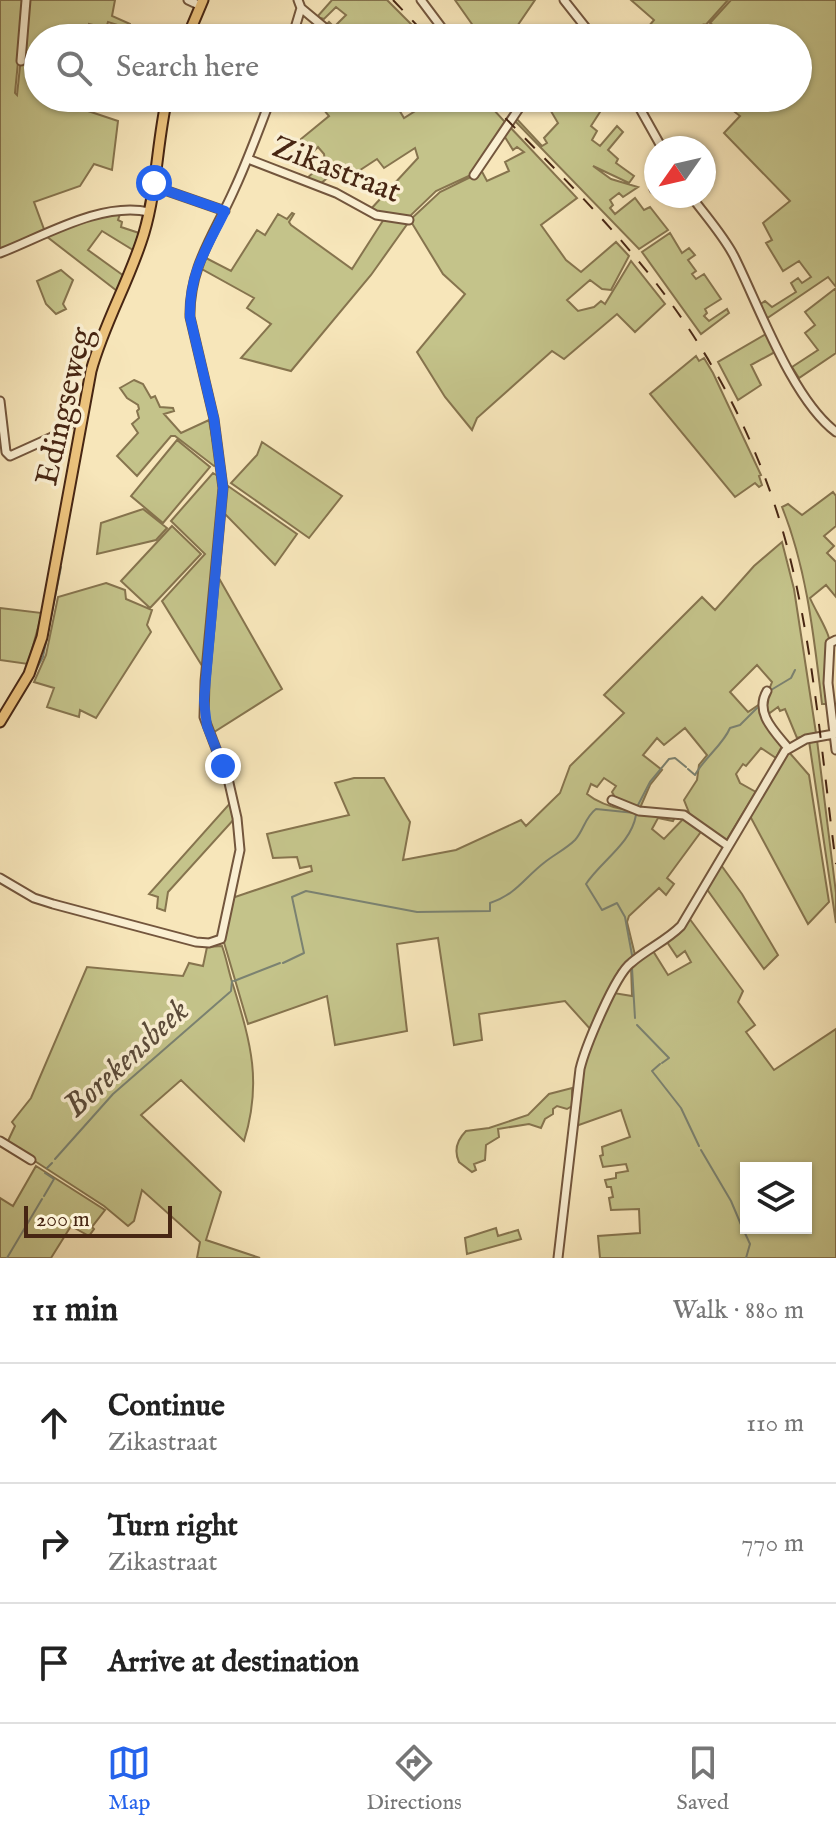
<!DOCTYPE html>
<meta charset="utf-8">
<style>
body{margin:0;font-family:"IM FELL English",serif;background:#f2f2f2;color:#222}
.controls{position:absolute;right:24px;bottom:24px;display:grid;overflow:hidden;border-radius:0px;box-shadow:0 2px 6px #0004}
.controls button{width:72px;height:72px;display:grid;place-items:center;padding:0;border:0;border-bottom:2px solid #e0e0e0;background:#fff;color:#222;font:40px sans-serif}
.compass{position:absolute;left:644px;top:136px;width:72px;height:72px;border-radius:50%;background:#fff;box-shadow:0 2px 6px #0004;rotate:236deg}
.scale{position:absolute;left:24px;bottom:20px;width:148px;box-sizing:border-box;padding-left:8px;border:4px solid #472613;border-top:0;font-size:22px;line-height:28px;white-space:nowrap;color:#472613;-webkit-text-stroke:6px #faefd2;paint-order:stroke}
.stop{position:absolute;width:24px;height:24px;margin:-18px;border:6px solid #2563eb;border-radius:50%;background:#fff}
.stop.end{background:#2563eb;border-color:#fff;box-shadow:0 2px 8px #0008}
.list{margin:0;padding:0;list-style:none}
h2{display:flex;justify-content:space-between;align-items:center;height:104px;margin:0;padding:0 32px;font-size:34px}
h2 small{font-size:26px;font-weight:400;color:#767676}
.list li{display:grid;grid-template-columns:52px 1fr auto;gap:24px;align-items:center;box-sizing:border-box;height:120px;padding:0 32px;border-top:2px solid #e0e0e0}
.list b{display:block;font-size:30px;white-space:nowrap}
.list p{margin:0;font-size:26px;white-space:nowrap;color:#767676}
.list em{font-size:26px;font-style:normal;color:#767676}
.icon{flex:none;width:44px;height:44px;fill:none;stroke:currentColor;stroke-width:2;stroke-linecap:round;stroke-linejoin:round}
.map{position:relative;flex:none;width:836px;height:1258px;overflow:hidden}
.search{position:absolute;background:#fff;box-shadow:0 2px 6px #0004;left:24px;right:24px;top:24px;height:88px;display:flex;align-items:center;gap:20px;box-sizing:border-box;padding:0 28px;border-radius:44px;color:#767676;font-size:30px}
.sheet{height:464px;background:#fff}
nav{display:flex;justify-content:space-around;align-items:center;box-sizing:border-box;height:112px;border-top:2px solid #e0e0e0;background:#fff;font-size:22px;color:#767676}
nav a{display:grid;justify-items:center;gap:4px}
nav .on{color:#2563eb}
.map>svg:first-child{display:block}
.green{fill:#c4c38a;stroke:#86744e;stroke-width:2;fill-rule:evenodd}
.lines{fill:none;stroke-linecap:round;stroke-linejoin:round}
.stream{stroke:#7b8271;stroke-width:2}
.minor-casing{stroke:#73563d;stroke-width:11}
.major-casing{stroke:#472613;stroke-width:13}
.minor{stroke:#faefd2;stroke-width:7}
.major{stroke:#ecc37d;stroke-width:9}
.rail{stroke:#472613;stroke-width:2;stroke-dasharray:14 14;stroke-linecap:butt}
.route{stroke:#2563eb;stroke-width:10}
.labels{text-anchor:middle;stroke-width:7;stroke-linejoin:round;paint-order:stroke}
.street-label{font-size:32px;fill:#472613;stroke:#faefd2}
.water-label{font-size:34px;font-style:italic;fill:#5c4c3a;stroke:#faefd2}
</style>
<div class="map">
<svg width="836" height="1258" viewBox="0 0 836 1258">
<rect width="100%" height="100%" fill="#f7e6ba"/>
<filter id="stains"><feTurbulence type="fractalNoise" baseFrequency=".0025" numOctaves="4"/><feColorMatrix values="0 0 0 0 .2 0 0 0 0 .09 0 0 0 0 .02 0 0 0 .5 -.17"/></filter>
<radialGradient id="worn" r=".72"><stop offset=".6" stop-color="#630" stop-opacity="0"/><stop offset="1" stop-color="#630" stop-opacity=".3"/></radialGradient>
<!-- green -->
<path class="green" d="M0,0H24L15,93L17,95L27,0H115L112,16L130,24V29L108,22L106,28L89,24L88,38H38V98H77L76,107L118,121L112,170L94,164L80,186L34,202L45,232L0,250Z
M332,0H387L425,38H339L326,25L329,22L334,27L346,15L336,7L324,19L317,17Z
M455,0H535L509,38H462L474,27Z
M631,0H728L694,38H639L654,20Z
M731,0H836V287L828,277L766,319L759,305L765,301L772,307L796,292L791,283L798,278L802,283L811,277L799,261L783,271L766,243L772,240L763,223L790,201L724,133L740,116L717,98H798V38H731L710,23Z
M314,98H392L404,118L436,98H483L505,122L471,175L436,191L408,218L370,210L418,158L415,148L384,168L377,159L354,174L342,166L320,184L306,179L325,162L324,154L318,147L312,153L298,152L301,139L329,116Z
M547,98H609L591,126L597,131L592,140L600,146L617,126L623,132L608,150L618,159L616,163L634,176L629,183L593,166L611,179L638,187L623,197L619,193L610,200L613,205L610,208L615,214L635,198L644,210L650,207L668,230L639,249L513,119L514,116L542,146L547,143L544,138L558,123L545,101Z
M509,126L577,198L541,225L566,260L581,272L616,242L629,256L611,290L602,289L590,280L567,300L578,311L594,307L601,301L605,304L631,261L665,304L635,332L617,314L564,359L552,351L486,410L477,418L472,430L445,397L417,352L465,294L443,274L410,220L440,192L471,177L480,168L487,181L509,171L505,162L524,152L517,147L513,150L503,134Z
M121,211L118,220L122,222L121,227L139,233L133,250L102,231L88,250L124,276L117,291L46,236L94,217Z
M292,213L294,214L289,222L291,225L352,269L384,219L408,223L371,275L291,371L241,358L271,324L247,308L254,298L200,268L204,257L231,271L257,230L265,235L278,214L287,219Z
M670,233L682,253L689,248L695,255L688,260L696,271L692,274L696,279L704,274L721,299L705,309L707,313L704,316L709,321L727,309L729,313L701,334L642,252Z
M61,270L73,280L63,304L66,309L56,314L46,304L37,281Z
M836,288V353L799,378L792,367L818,350L805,333L815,325L805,312Z
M766,334L775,352L751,365L761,385L738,400L718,362Z
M696,356L699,361L704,358L713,373L761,475L759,476L762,485L759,487L755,483L735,497L650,394Z
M134,380L143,384L151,398L155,396L160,407L173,408L174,411L164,414L181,433L209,420L217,465L214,466L175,436H171L137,476L117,456L138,433L132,424L139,418L137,411L139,409L138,405L127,398L120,388Z
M177,440L210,467L163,523L131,496Z
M262,442L342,496L309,538L231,483L257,455Z
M213,473L218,476L220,498L204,669L162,601L205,554L171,521Z
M228,486L297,534L275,565L222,511L225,490Z
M833,492L836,496V526L824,536L834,546L827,553L836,562V597L826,585L810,598C814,608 829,632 829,639C828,661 826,681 828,704H822C814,638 807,569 782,507L788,504L802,515Z
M143,509L167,528L156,540L97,554L101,523Z
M172,526L201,554L150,608L121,581Z
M782,542L794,589L816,733L797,738L785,709L780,711L778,707L767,715V695L772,682L757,665L730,692L748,712L760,704L782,746L776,758L761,748L746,766L743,764L736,774L740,783L756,792L726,841L690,815L684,800L697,780L699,765L707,755L685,728L664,745L657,738L643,755L662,770L650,785L640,808L617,801L612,792L616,786L604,778L597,787L591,784L587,794C609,812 647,813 676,815L673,821L658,818L652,829L664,839L685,817L703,829L667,878L674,884L666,895L659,888L629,916L627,922L635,955L619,970L591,1030L565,1001L479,1014L482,1040L454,1045L438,938L397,944L407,1031L335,1045L327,996L248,1024L223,939L232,898L312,871L311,866L300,868L297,857L273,858L267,834L349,815L335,783L354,778H384L410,822L403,860L456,850L521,820L526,826L560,793L570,766L624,713L604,695L702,597L715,610L754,566Z
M216,573L282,689L211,734L206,718Z
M106,583L125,590L126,599L152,610L147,625L151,632L96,718L80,710L79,717L47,707L54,688L34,682L46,655L58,597Z
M0,608L42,613L28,664L0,660Z
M817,740L836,893V923L809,741Z
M788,751L809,775L829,902L808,924L750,816Z
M232,801L236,817L168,892L165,911L157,908L158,897L149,894Z
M721,865L742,894L778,955L764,969L706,888Z
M689,918L743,991L738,1002L755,1025L746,1032L774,1070L836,1029V1258H600L598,1236L640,1233L639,1209L611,1210L609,1198L613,1197L611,1187H607L605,1180L616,1178V1173L628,1171L626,1164L603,1167L600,1156L603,1155L602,1147L630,1137L621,1110L576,1126L582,1075L588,1049L614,993L632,996L631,966L653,951L668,975L691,962L685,951L677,957L667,942L679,933ZM746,1168H806V1228H746Z
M222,946C227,960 229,974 234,988C251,1044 262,1083 244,1141L181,1080L141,1115L221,1192L206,1240L260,1258H197L200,1242L142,1190L134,1221L128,1226L104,1206L7,1143L15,1126L12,1122L31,1098L87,967L183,976L189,963L203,966L207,947Z
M572,1088V1106L567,1109L557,1106L553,1109V1114L545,1119L541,1128L529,1124L498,1129L499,1137L486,1145L485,1160L474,1164L476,1170L472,1172L459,1162C454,1151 457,1140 466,1131L489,1128L528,1115L549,1094Z
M36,1166L105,1210L92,1227L94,1229L89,1236L71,1226L51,1258H0V1198L13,1206Z
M496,1228L498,1236L518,1230L521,1239L467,1254L465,1238Z"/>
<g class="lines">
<!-- stream -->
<path class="stream" d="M771,690L791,678L795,670
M24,692L43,657L61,567
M688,769L695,775C704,758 723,745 730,728L740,725L757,708
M637,807L650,782L669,759L675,758L686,767
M632,955L625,917L617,903L602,910L586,884C601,861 631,844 636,815
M283,963L304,953L292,897L306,891L417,912L490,911V903C517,894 524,878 545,862C555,854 566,849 575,840C584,830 585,817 596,809L635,813
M632,968L635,1018
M234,981L280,963
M231,991L232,981
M637,1025L669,1058L662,1063
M660,1064L652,1071L681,1108L699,1146
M701,1150L731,1201L742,1227
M55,1159L113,1094L230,992
M47,1168L52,1163
M44,1196L54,1179L45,1173
M744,1231L750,1244L746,1258
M7,1258L42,1199"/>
<defs>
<path id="minor" d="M188,0L201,6
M298,0L301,8L337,38
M421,0L448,36
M564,0L594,38
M292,38L301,8
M695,38L704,29
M21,61L26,0
M634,98L662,148
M248,159L336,193L376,215L409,220
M474,175L526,98
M153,186L225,211
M654,189L656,190
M691,196C705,215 723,235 734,256C759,306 792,399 836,432
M0,253C44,236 102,201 149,212
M0,401L6,452L10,456L52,437L83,415
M836,640L830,643L828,683L836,750
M767,691C754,713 775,732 788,748
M612,800L639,811L684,815L728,846
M0,878L34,898L53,904L196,942L209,943L221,939L240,850L237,818L229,783L204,717L205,681L223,488L214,419L190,317C189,267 214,235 234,190C248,160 259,129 271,98
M0,1141L31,1160
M558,1258L580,1069C585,1048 615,975 631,963C647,949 666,941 681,926L785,751L806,739L834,734"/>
<path id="major" d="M187,38L203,0
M0,722L29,674L42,637L91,371C104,323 130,280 144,233C157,189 157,142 167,98"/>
</defs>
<!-- minor casing -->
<use href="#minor" class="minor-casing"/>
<!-- major casing -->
<use href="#major" class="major-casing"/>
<!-- minor -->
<use href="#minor" class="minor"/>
<!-- major -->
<use href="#major" class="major"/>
<!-- rail -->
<path class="rail" d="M393,0L429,38
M486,98C550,165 619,230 673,306C725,378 764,460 787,546C814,649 822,759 836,864"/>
</g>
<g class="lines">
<!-- route -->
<path class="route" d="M154,183L153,186L225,211C206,250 189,273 190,317L214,419L223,488L204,701L207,726L223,766"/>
</g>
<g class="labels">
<!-- street labels -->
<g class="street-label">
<text transform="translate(337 168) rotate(21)" y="11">Zikastraat</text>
<text transform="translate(63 406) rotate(-77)" y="11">Edingseweg</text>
</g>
<!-- water labels -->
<g class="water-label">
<text transform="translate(125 1057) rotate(-43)" y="12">Borekensbeek</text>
</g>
</g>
<rect width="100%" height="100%" filter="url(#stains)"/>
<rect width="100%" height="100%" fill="url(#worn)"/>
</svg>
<div class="controls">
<button><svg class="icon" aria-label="layers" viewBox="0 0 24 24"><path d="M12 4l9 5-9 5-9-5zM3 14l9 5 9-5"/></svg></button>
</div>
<svg class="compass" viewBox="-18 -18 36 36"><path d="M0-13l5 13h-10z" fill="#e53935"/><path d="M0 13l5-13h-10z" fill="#767676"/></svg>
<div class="scale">200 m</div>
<div class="stop" style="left:154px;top:183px"></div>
<div class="stop end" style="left:223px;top:766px"></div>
<div class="search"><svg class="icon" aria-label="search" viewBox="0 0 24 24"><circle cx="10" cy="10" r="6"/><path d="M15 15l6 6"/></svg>Search here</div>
</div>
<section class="sheet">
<h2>11 min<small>Walk · 880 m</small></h2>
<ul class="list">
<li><svg class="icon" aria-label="ahead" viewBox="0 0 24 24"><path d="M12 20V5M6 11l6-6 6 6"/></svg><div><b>Continue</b><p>Zikastraat</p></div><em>110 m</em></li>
<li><svg class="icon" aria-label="right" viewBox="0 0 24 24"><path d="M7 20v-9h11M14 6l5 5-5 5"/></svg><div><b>Turn right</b><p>Zikastraat</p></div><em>770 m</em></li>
<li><svg class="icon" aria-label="arrive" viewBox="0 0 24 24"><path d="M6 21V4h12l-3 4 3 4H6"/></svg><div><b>Arrive at destination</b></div></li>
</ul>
</section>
<nav>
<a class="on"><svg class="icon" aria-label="map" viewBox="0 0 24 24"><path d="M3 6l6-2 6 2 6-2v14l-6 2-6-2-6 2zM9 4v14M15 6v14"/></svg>Map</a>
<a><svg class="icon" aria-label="directions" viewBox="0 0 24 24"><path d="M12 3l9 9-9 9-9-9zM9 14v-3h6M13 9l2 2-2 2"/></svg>Directions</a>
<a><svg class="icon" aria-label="saved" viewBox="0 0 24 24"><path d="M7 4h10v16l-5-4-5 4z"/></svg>Saved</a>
</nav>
